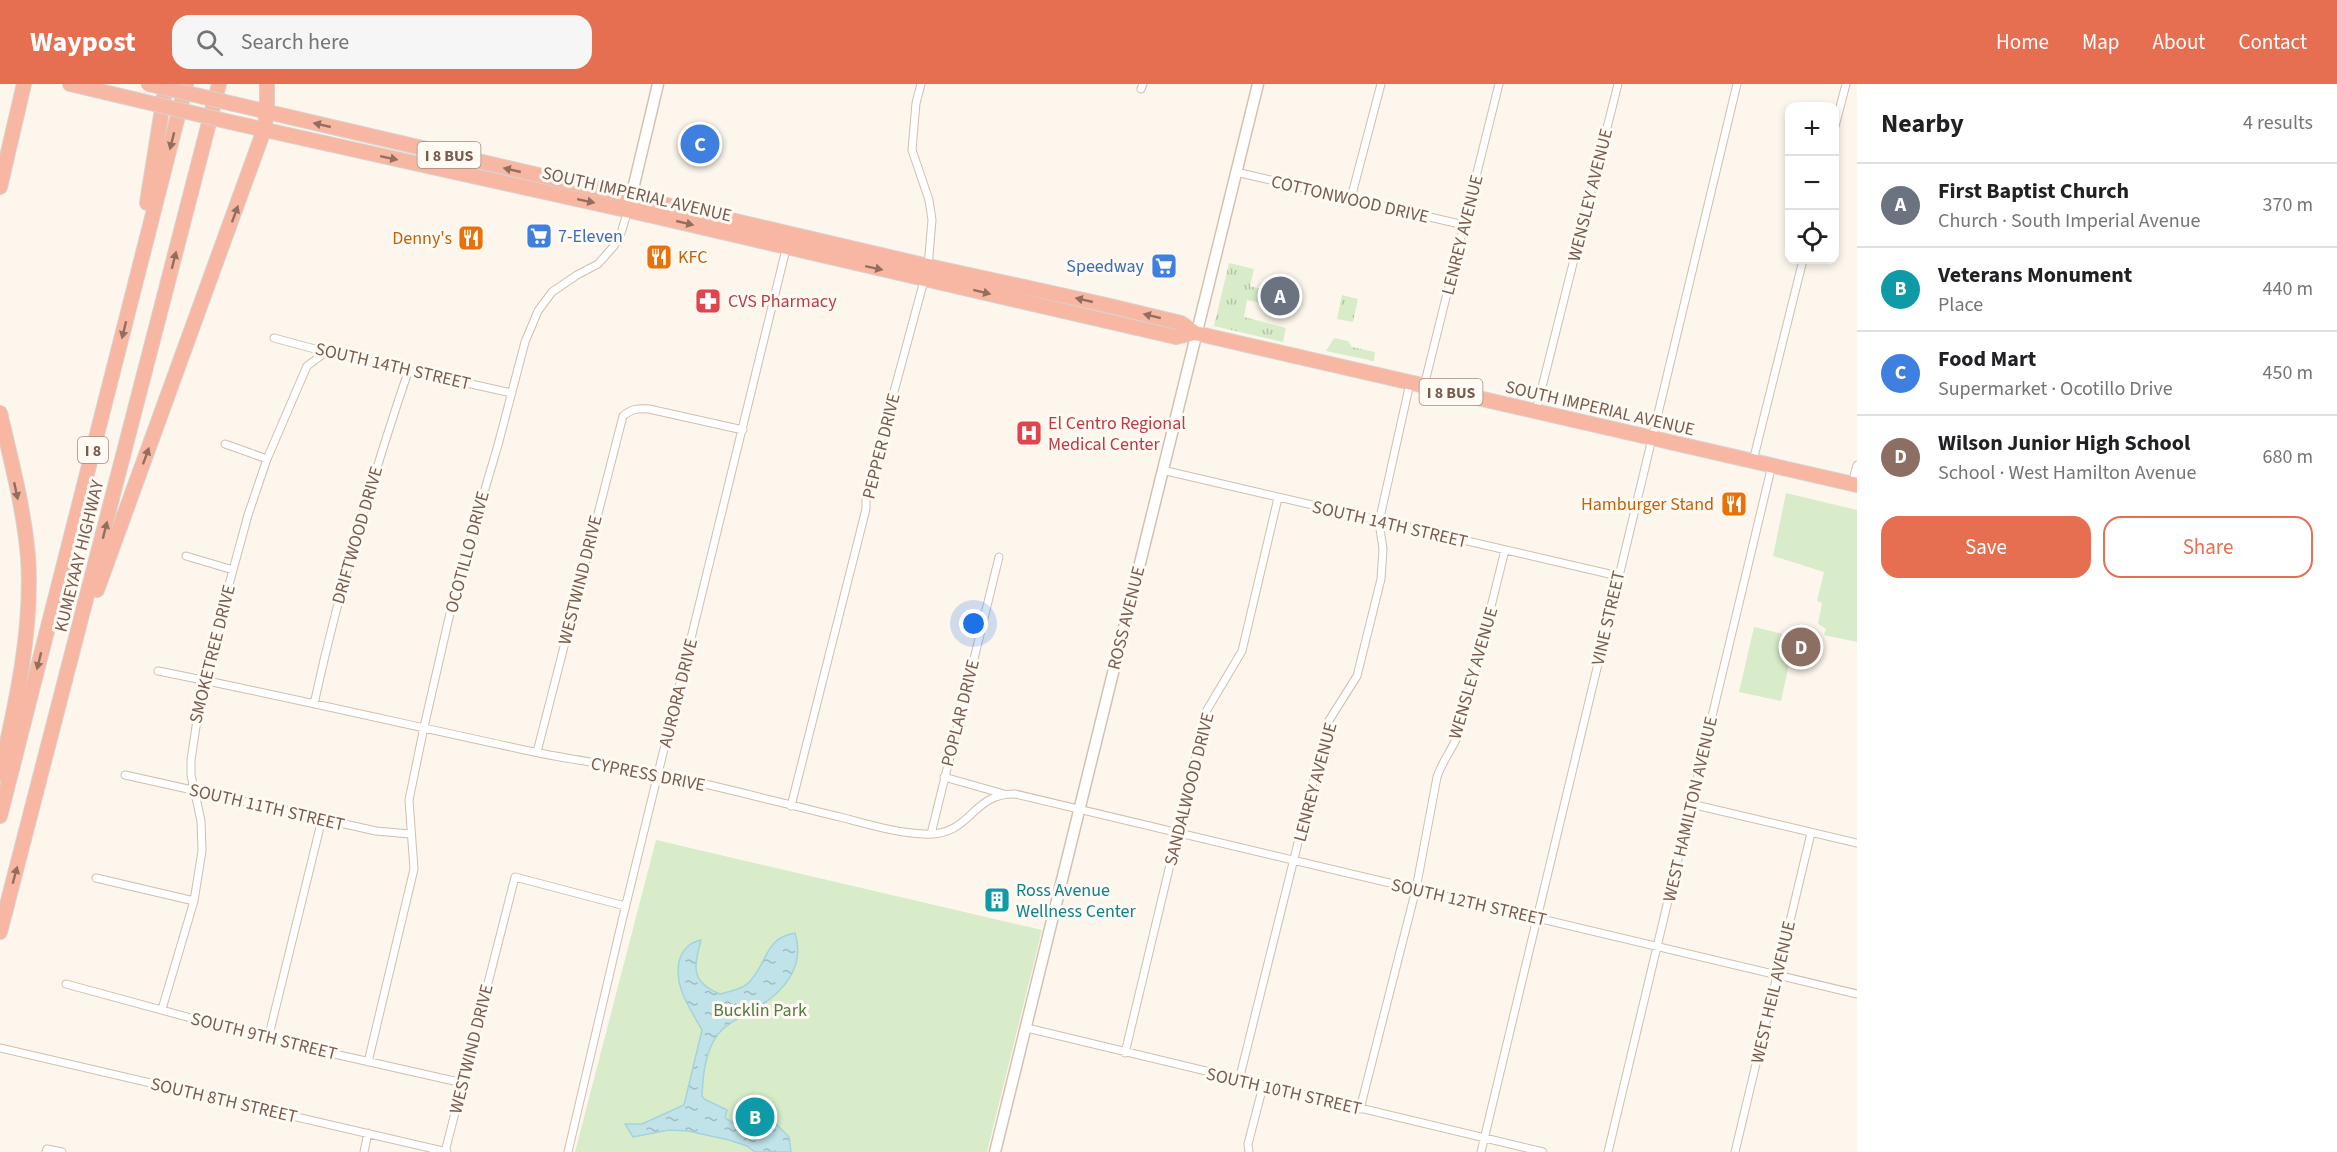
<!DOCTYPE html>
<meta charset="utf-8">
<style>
body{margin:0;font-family:"Source Sans 3",sans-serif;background:#f6f6f6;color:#202124}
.controls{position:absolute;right:18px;top:18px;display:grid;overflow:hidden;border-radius:12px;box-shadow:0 3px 9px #0003}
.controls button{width:54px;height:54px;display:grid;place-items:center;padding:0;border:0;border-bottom:2px solid #e0e0e0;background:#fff;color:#202124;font:30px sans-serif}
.you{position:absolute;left:974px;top:540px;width:21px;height:21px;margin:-15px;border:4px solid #fff;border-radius:50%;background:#1a73e8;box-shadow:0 0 0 9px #1a73e833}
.badge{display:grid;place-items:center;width:39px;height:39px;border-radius:50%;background:#e76f51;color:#fff;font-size:20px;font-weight:700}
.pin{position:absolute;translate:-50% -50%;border:3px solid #fff;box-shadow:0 2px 6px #0006}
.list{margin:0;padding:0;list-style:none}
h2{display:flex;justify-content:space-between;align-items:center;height:78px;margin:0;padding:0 24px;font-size:26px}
h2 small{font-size:20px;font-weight:400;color:#757577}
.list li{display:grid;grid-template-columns:39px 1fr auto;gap:18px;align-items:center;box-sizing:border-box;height:84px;padding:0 24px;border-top:2px solid #e0e0e0}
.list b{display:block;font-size:22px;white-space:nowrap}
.list p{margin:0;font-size:20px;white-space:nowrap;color:#757577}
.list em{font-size:20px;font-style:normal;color:#757577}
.actions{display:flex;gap:12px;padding:18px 24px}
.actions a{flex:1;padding:14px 0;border:2px solid #e76f51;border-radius:18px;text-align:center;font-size:21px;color:#e76f51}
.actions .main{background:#e76f51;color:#fff}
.icon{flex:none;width:33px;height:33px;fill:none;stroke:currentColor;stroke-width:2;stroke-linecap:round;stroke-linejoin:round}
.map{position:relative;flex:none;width:1857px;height:1068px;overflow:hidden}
header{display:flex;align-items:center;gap:36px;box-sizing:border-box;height:84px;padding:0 30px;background:#e76f51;color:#fff}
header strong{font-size:28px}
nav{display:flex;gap:33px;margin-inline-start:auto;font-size:21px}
.search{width:420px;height:54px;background:#f6f6f6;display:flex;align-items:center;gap:15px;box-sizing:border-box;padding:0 21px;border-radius:18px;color:#757577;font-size:22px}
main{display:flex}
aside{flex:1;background:#fff}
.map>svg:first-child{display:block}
.grass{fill:url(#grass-tufts)}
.park{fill:#d8ecc9}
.water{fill:url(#water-ripples);stroke:#a5d3da;stroke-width:1.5}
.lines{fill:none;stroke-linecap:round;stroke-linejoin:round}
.street-casing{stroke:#d1beb0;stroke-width:9}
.secondary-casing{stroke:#d6c0b0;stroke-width:13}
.highway-casing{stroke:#dad1cd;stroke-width:16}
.street{stroke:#fff;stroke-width:7}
.secondary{stroke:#fff;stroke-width:10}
.highway{stroke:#f7b7a3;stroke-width:14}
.highway-bridge-casing{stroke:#dad1cd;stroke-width:16;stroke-linecap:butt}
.highway-bridge{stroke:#f7b7a3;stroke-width:14}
.oneway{fill:#936e5e}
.labels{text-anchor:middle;stroke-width:6;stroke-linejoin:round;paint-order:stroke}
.shield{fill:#fffaf3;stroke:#a28b7f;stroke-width:1.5}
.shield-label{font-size:16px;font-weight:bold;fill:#7a5c4d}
.street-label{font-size:18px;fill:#7a5c4d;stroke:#fffaf3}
.shop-label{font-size:18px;fill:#366cbe;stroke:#fffaf3;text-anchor:start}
.food-label{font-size:18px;fill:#c56008;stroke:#fffaf3;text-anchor:end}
.health-label{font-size:18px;fill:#be3a42;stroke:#fffaf3;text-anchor:start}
.culture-label{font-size:18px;fill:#0d838f;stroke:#fffaf3;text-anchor:start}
.park-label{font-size:18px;fill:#537a41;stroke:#fffaf3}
</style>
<header>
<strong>Waypost</strong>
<div class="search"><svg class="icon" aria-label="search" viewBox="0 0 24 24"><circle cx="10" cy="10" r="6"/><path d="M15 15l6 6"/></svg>Search here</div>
<nav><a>Home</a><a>Map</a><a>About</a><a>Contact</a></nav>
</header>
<main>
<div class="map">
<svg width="1857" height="1068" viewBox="0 0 1857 1068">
<defs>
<pattern id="grass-tufts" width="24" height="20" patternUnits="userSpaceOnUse" patternTransform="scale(1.5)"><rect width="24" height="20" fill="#d8ecc9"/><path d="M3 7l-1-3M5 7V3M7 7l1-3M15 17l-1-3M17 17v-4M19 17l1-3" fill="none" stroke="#b4c2a5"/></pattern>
<pattern id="water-ripples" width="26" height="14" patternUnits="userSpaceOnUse" patternTransform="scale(1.5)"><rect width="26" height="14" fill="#bfe3e8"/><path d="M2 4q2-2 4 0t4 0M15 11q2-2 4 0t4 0" fill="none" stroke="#a0bbbe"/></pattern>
</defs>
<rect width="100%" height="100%" fill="#fdf6ec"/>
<!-- grass -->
<path class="grass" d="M1229,179L1254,185L1250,202L1272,208L1269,221L1247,216L1244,233L1286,244L1283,258L1214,242Z
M1342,211L1358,215L1353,238L1337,235Z
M1334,254L1348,257L1352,263L1375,268L1374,277L1326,267Z"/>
<!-- park -->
<path class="park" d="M1786,409L1857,426V558L1824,551L1826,545L1818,540L1822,519L1817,517L1824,488L1773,472Z
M1754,543L1795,553L1781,617L1739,608Z
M656,756L1042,846L987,1068H575Z"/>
<!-- water -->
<path class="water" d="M795,849C807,887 779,912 749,929C738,935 726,940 718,950C705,968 703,990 702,1012L704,1015L727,1026L725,1034L742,1044L777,1041L789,1053L791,1068H755L747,1062L729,1056L688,1047L669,1046L633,1053L625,1040H642L684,1021L702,946C690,924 672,901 680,874C684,864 691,858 701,856C694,883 690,898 720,910C731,907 744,905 751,896C768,877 765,854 795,849Z"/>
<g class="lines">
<defs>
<path id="street" d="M921,0L916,19L912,66L929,116L932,136L928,183
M1141,5L1143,0
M1834,46L1846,0
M1236,88L1464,141
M1351,114L1381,0
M274,254L326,268L512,309
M1424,302L1499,0
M1536,327L1618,0
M225,360L267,375
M1753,377L1803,176
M1162,386L1618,492
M1852,400L1857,381
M186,472L233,486
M158,587C285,612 412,642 539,669C579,677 619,682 659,690C720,702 780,719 840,733C867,740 897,749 924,750C972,753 970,709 1015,710L1857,910
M314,620C339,505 371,397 409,285
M537,668L623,332C631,325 638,324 649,325L743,346
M125,691L376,747L410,750
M944,693L1004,710
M1691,720L1857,759
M791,722L866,425V411L925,193
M931,750L999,473
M96,794L194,817
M66,900L268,955L463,999
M162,925L194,817L202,767L201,737L191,691V676L203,596L248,431L267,375L307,282L326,268
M1027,944L1543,1068
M268,955L322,735
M0,964L447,1068
M1125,969L1207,626L1242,567L1278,414
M368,978L414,785L409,716L424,643L456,503L498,361L525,258L538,227L552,208L577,191L598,180L614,162L621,149L628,126
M1239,996L1328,638L1357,592L1381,495L1383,465L1379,438L1410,299
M1360,1025L1416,805L1437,693C1443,675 1455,662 1461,644L1505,466
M46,1068L47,1065L62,1068
M364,1068L368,1049
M445,1068L515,793L625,822
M568,1068L621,841L787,161
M1249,1068L1248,1060L1263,1002
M1481,1068L1737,0
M1608,1068L1772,381
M1735,1068L1811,749"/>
<path id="secondary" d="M628,126L658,0
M995,1068L1258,0"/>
<path id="highway" d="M70,0L142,17
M234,20L928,182L1106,221L1181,239L1195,249L1857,401
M230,38L653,132L1176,253L1195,249
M0,103L24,0
M147,119L166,0
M0,329C11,376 24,425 28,473C33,545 16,620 0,690
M97,506L264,46L267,28V0
M0,732L186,0
M0,848L219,0"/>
</defs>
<!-- street casing -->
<use href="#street" class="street-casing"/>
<!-- secondary casing -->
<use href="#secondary" class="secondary-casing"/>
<!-- highway casing -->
<use href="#highway" class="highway-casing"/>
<!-- street -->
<use href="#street" class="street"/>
<!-- secondary -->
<use href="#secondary" class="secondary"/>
<!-- highway -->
<use href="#highway" class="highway"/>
<defs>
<path id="highway-bridge" d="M148,0L234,20
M142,17L230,38"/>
</defs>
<!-- highway-bridge casing -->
<use href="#highway-bridge" class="highway-bridge-casing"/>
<!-- highway-bridge -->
<use href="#highway-bridge" class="highway-bridge"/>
</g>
<!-- one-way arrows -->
<defs><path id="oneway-solid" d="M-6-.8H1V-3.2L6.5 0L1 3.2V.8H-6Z" transform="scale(1.5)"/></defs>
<g class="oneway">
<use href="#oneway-solid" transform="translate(322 41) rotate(-167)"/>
<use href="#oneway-solid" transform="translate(172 57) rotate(104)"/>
<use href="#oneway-solid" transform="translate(389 74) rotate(12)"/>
<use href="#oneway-solid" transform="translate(512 86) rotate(-167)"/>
<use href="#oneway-solid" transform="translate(586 117) rotate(12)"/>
<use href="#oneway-solid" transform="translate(235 130) rotate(-70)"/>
<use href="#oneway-solid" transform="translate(685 139) rotate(13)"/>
<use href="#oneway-solid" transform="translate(174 176) rotate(-76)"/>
<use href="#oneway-solid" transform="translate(874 184) rotate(12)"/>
<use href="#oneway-solid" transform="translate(982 208) rotate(14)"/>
<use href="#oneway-solid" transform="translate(1084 216) rotate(-167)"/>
<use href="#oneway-solid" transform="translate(1152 232) rotate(-166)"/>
<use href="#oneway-solid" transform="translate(124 246) rotate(104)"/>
<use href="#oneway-solid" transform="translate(146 372) rotate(-70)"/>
<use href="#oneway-solid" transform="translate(16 407) rotate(78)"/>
<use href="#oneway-solid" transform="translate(105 446) rotate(-76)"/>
<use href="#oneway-solid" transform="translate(39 577) rotate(104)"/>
<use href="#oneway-solid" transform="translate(15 791) rotate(-75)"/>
</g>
<!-- icons -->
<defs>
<symbol id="supermarket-square" viewBox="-11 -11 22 22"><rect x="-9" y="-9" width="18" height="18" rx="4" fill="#3f7fe0" stroke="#fffaf3"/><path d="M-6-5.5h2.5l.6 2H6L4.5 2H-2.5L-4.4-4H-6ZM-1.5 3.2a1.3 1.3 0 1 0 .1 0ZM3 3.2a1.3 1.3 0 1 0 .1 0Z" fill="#fff"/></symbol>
<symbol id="restaurant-square" viewBox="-11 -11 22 22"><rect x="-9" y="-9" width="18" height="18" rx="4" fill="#e8710a" stroke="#fffaf3"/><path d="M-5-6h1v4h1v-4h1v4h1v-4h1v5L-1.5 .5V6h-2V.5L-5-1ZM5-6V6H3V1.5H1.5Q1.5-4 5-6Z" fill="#fff"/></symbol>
<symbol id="pharmacy-square" viewBox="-11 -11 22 22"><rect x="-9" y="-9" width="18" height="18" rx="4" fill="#e0444e" stroke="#fffaf3"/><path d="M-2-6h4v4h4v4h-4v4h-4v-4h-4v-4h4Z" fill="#fff"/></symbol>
<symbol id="hospital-square" viewBox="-11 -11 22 22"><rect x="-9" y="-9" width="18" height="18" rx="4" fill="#e0444e" stroke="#fffaf3"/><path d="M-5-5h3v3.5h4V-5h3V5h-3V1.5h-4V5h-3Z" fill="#fff"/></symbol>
<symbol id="building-square" viewBox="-11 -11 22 22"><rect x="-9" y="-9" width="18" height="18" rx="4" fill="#0f9aa8" stroke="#fffaf3"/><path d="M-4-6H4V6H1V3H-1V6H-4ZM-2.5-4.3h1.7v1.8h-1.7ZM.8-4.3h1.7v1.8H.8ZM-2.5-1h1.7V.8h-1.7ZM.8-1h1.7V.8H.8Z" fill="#fff"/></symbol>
</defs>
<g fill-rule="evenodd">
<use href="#supermarket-square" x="524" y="137" width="30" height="30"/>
<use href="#restaurant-square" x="456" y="139" width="30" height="30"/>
<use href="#restaurant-square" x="644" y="158" width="30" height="30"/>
<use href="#supermarket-square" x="1149" y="167" width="30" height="30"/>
<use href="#pharmacy-square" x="693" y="202" width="30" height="30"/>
<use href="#hospital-square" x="1014" y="334" width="30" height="30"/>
<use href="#restaurant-square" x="1719" y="405" width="30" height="30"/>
<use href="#building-square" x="982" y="801" width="30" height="30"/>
</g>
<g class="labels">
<!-- shield labels -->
<g class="shield">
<rect x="417.5" y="58" width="63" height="26" rx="4.5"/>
<rect x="1419.5" y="295" width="63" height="26" rx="4.5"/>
<rect x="78" y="353" width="30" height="26" rx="4.5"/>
</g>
<g class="shield-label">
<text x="449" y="77">I 8 BUS</text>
<text x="1451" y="314">I 8 BUS</text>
<text x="93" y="372">I 8</text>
</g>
<!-- street labels -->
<g class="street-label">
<text transform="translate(637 110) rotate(13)" y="6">SOUTH IMPERIAL AVENUE</text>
<text transform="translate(1590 111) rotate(-76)" y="6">WENSLEY AVENUE</text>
<text transform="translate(1350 115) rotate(13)" y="6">COTTONWOOD DRIVE</text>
<text transform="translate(1462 151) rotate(-76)" y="6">LENREY AVENUE</text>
<text transform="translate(393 282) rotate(13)" y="6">SOUTH 14TH STREET</text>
<text transform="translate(1600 324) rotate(13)" y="6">SOUTH IMPERIAL AVENUE</text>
<text transform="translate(881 362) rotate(-76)" y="6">PEPPER DRIVE</text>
<text transform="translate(1390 440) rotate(13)" y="6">SOUTH 14TH STREET</text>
<text transform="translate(357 451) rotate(-74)" y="6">DRIFTWOOD DRIVE</text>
<text transform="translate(467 468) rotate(-75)" y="6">OCOTILLO DRIVE</text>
<text transform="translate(79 472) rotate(-76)" y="6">KUMEYAAY HIGHWAY</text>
<text transform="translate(580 496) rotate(-76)" y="6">WESTWIND DRIVE</text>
<text transform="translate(1126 534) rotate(-76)" y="6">ROSS AVENUE</text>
<text transform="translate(1608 534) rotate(-77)" y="6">VINE STREET</text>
<text transform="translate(212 570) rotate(-76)" y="6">SMOKETREE DRIVE</text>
<text transform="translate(1473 589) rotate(-74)" y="6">WENSLEY AVENUE</text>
<text transform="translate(678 609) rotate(-76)" y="6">AURORA DRIVE</text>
<text transform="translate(960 629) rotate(-76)" y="6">POPLAR DRIVE</text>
<text transform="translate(648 690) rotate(11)" y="6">CYPRESS DRIVE</text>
<text transform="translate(1315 698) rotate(-75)" y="6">LENREY AVENUE</text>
<text transform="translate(1189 705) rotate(-76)" y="6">SANDALWOOD DRIVE</text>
<text transform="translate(267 723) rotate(13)" y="6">SOUTH 11TH STREET</text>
<text transform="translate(1690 725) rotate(-77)" y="6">WEST HAMILTON AVENUE</text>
<text transform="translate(1469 818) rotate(13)" y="6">SOUTH 12TH STREET</text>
<text transform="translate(1773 908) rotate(-77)" y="6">WEST HEIL AVENUE</text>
<text transform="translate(264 952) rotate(14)" y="6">SOUTH 9TH STREET</text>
<text transform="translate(471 965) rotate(-76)" y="6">WESTWIND DRIVE</text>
<text transform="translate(1284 1007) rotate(13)" y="6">SOUTH 10TH STREET</text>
<text transform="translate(224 1016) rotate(13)" y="6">SOUTH 8TH STREET</text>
</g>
<!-- shop labels -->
<g class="shop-label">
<text x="558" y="158">7-Eleven</text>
<text x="1144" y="188" text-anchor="end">Speedway</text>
</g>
<!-- food labels -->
<g class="food-label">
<text x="452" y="160">Denny's</text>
<text x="678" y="179" text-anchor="start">KFC</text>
<text x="1714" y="426">Hamburger Stand</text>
</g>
<!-- health labels -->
<g class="health-label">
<text x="728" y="223">CVS Pharmacy</text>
<text x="1048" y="345">El Centro Regional<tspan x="1048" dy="21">Medical Center</tspan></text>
</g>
<!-- culture labels -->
<g class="culture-label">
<text x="1016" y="812">Ross Avenue<tspan x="1016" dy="21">Wellness Center</tspan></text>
</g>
<!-- park labels -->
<g class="park-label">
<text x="760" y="932">Bucklin Park</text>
</g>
</g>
</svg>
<div class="controls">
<button>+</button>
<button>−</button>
<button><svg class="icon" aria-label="locate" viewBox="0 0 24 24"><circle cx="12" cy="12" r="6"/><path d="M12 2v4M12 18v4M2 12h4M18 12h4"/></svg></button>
</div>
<div class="you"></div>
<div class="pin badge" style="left:1280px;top:212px;background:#6b7280">A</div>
<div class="pin badge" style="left:755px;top:1033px;background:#0f9aa8">B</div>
<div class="pin badge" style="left:700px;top:60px;background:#3f7fe0">C</div>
<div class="pin badge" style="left:1801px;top:563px;background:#8d6e63">D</div>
</div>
<aside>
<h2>Nearby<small>4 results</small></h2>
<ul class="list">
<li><span class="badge" style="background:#6b7280">A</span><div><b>First Baptist Church</b><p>Church · South Imperial Avenue</p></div><em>370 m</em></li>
<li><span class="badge" style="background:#0f9aa8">B</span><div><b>Veterans Monument</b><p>Place</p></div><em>440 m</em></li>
<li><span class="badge" style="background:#3f7fe0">C</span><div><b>Food Mart</b><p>Supermarket · Ocotillo Drive</p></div><em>450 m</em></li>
<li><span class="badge" style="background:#8d6e63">D</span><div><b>Wilson Junior High School</b><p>School · West Hamilton Avenue</p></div><em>680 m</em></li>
</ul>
<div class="actions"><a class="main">Save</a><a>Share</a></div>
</aside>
</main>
